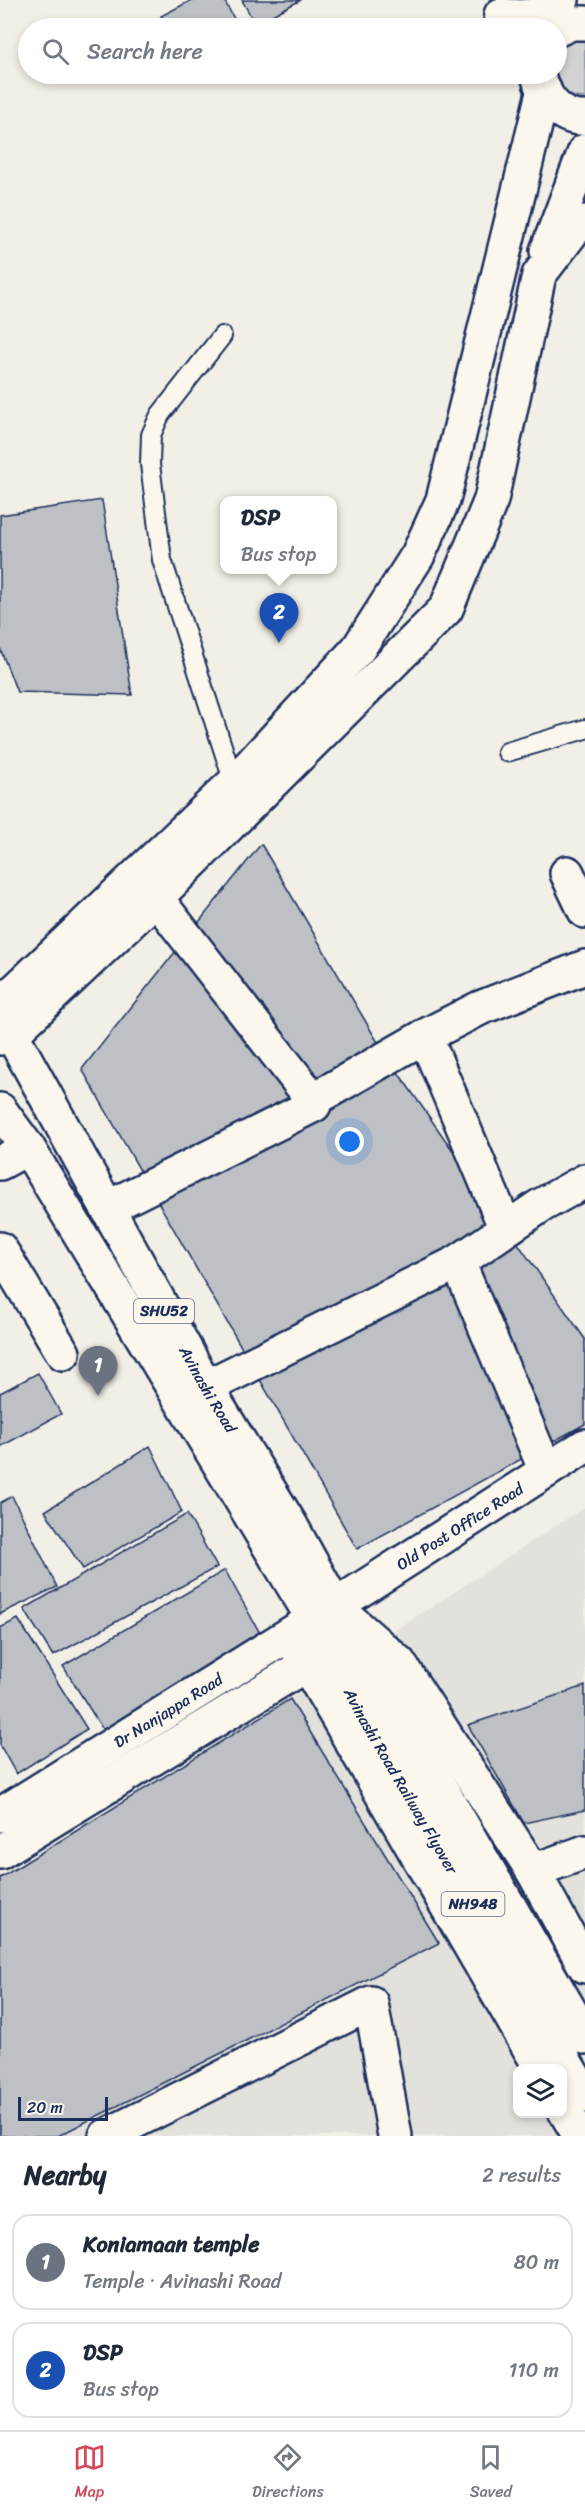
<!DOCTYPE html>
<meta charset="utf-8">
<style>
body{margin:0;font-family:Sriracha,sans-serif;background:#f6f6f7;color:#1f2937}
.controls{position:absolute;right:18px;bottom:18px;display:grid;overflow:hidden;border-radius:12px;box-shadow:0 3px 9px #0003}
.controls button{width:54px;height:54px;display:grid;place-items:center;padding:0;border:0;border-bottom:2px solid #e0e1e3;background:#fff;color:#1f2937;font:30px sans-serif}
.scale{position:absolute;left:18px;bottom:15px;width:90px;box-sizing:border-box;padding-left:6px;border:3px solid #1b2f5e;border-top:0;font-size:16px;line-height:21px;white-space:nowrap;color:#1b2f5e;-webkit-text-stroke:4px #fbf7ec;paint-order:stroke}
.you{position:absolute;left:350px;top:1142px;width:21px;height:21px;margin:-15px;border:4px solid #fff;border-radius:50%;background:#1a73e8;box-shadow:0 0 0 9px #1a73e833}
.badge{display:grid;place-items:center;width:39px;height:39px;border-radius:50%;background:#d1495b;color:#fff;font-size:20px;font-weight:700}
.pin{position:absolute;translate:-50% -50px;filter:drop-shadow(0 2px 3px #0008)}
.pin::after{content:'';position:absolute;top:32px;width:21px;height:18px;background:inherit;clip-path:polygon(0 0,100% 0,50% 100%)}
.popup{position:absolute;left:220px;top:496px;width:117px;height:78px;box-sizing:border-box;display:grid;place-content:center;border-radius:12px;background:#fff;filter:drop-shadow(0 2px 4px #0005);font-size:20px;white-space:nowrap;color:#747a83}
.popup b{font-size:22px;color:#1f2937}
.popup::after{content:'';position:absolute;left:50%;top:100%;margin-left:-12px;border:12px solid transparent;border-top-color:#fff}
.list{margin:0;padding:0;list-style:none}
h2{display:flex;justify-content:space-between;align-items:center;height:78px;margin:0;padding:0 24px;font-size:26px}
h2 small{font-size:20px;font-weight:400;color:#747a83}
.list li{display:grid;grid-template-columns:39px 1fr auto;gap:18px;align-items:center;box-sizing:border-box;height:96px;margin:0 12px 12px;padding:0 12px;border:2px solid #e0e1e3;border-radius:18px}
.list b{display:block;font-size:22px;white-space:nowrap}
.list p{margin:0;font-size:20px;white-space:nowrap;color:#747a83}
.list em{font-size:20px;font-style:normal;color:#747a83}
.icon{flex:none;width:33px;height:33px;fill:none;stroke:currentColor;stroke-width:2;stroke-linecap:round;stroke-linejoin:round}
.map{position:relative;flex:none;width:585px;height:2136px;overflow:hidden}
.search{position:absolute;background:#fff;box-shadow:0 3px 9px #0003;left:18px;right:18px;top:18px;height:66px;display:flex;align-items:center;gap:15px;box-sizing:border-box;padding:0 21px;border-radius:33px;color:#747a83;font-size:22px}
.sheet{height:294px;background:#fff}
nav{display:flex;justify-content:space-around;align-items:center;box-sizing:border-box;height:84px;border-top:2px solid #e0e1e3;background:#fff;font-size:16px;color:#747a83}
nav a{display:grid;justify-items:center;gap:3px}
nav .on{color:#d1495b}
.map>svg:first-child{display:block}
.built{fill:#e2e1dc;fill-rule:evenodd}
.green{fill:#d2d3d2;stroke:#768198;stroke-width:1.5}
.building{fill:#bdc0c4;stroke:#1b2f5e;stroke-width:1.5}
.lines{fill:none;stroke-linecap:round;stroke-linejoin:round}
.service-casing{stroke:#1b2f5e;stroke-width:22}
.minor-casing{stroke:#1b2f5e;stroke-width:38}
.tertiary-casing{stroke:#1b2f5e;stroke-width:38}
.secondary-casing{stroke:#1b2f5e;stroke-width:38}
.primary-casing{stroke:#1b2f5e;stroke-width:38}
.trunk-casing{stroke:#1b2f5e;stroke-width:38}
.service{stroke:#fbf7ec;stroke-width:18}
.minor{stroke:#fbf7ec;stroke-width:33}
.tertiary{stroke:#fbf7ec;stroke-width:33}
.secondary{stroke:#fbf7ec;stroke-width:33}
.primary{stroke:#fbf7ec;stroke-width:33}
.trunk{stroke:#fbf7ec;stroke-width:33}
.labels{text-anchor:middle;stroke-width:4.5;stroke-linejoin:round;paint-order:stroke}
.shield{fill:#fbf7ec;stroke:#5e6b89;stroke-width:1.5}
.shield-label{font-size:15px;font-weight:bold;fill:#1b2f5e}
.street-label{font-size:16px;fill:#1b2f5e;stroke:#fbf7ec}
</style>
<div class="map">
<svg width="585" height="2136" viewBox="0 0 585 2136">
<rect width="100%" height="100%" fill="#f2efe6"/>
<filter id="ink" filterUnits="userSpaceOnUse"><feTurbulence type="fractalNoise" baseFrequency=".0167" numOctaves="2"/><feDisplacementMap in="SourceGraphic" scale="12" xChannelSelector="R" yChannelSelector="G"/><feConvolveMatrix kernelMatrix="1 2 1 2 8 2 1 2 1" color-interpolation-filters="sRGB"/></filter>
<g filter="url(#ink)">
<!-- built -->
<path class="built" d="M585,1507V2136H0V1887ZM518,2068H562V2114H518Z"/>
<!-- green -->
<path class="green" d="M585,35V98C568,99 559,88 552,74H556L557,49L564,41Z"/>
<!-- building -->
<path class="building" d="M192,0H224L239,28H168L161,16Z
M242,0H301L255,24Z
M102,500L132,695L17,692L0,648V515Z
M261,844L383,1051L585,1339V1424L357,1549L82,1069Z
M38,1373L61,1414L0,1447V1393Z
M150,1446L182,1512L83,1569L45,1511Z
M12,1496L57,1587L0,1614V1503Z
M187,1514L217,1567L53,1656L24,1609Z
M225,1570L261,1635L103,1730L63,1666Z
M18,1619L87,1729L16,1774L0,1745V1628Z
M585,1686V1810L524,1823L468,1725Z
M290,1699L439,1943L58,2136H0V1878Z"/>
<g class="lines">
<defs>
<path id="service" d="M222,336L160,415L151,435L150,464L162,560L234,783
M507,752L585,729"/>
<path id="minor" d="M567,873L585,911
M156,898L313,1100L425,1036L480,1008L585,967
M425,1036L506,1229
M0,1163L28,1148
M107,1208L314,1105
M0,1249L63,1353
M458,1262L546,1471
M206,1387L458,1262L540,1206L585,1181
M533,1871L585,1852
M106,2136L371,2003L395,2136"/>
<path id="tertiary" d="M341,1612L399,1663L533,1871L585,1966
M292,1639L541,2068
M562,2106L580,2136"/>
<g id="secondary">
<path d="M501,15C526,19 542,17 562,0"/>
<path d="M556,30L571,23H585"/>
<path d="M538,75C543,97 561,120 585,118"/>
<path d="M547,251L585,151"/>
<path d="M0,1005L234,783L358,649L418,555L443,500L544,89"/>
<path d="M0,1038L13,1033L156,898L446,609L491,500L539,275L575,228L585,222"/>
<path id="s1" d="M335,1606L585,1446"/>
</g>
<g id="primary">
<path id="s2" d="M0,1013L206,1387L290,1524L335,1606"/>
<path d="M0,1110L28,1148L314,1620"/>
</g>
<g id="trunk">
<path id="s3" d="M314,1620L361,1713L585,2096"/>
<path id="s4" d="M0,1815L335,1606L585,2037"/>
<path d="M0,1852L330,1650"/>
</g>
</defs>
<!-- service casing -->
<use href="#service" class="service-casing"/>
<!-- minor casing -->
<use href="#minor" class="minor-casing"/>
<!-- tertiary casing -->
<use href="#tertiary" class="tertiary-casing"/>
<!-- secondary casing -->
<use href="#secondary" class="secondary-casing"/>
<!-- primary casing -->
<use href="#primary" class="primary-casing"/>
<!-- trunk casing -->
<use href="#trunk" class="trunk-casing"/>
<!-- service -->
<use href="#service" class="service"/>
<!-- minor -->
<use href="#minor" class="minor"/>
<!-- tertiary -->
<use href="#tertiary" class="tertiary"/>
<!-- secondary -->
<use href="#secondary" class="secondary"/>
<!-- primary -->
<use href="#primary" class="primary"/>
<!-- trunk -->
<use href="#trunk" class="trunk"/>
</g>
</g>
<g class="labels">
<!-- shield labels -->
<g class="shield">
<rect x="134" y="1299" width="60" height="24" rx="4.5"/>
<rect x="441.5" y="1892" width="63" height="24" rx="4.5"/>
</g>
<g class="shield-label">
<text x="164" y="1316">SHU52</text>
<text x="473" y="1909">NH948</text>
</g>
<!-- street labels -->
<g class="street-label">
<text dy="6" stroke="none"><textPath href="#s2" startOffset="430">Avinashi Road</textPath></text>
<text dy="6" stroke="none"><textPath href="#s1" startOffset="148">Old Post Office Road</textPath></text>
<text dy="6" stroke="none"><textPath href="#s4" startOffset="198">Dr Nanjappa Road</textPath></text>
<text dy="6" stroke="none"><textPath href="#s3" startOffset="183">Avinashi Road Railway Flyover</textPath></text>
</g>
</g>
</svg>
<div class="controls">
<button><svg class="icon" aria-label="layers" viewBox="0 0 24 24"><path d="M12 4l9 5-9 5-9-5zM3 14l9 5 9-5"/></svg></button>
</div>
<div class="scale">20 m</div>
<div class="you"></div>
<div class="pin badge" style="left:98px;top:1396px;background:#6b7280">1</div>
<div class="pin badge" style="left:279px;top:643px;background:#1a4fb4">2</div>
<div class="popup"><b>DSP</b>Bus stop</div>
<div class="search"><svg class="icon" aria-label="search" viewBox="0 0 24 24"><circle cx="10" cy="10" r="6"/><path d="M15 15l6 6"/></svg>Search here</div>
</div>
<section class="sheet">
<h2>Nearby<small>2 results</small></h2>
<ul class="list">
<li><span class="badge" style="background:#6b7280">1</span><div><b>Koniamaan temple</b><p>Temple · Avinashi Road</p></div><em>80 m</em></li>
<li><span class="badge" style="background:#1a4fb4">2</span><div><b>DSP</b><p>Bus stop</p></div><em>110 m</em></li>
</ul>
</section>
<nav>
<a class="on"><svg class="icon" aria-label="map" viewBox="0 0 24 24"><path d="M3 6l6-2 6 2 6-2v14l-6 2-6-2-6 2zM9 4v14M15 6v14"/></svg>Map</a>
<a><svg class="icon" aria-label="directions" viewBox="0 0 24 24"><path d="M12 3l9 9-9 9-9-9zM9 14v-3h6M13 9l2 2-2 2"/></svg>Directions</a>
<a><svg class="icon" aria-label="saved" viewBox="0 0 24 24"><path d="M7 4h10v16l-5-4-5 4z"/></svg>Saved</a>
</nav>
